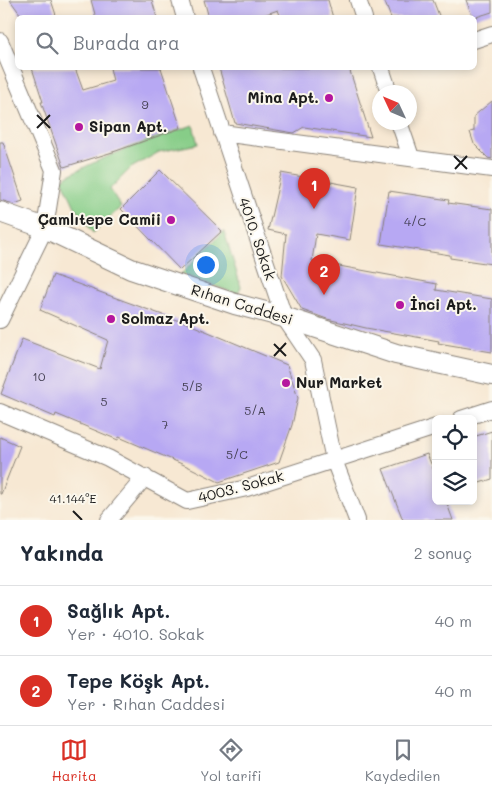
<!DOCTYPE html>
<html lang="tr">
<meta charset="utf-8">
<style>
body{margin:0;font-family:Mali,sans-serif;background:#f6f6f7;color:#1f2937}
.controls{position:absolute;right:15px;bottom:15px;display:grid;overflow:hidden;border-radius:8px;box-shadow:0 2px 8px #0003}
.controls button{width:45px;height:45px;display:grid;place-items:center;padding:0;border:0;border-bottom:1px solid #e0e1e3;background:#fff;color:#1f2937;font:25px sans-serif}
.compass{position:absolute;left:372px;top:85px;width:45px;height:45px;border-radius:50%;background:#fff;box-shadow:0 2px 8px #0003;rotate:314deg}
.you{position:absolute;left:205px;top:264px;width:18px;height:18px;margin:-12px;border:4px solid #fff;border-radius:50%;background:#1a73e8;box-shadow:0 0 0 8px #1a73e833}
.badge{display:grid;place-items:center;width:32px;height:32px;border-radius:50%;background:#d93025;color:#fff;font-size:16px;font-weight:700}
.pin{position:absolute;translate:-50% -41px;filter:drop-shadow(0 1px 2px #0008)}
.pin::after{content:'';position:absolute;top:26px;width:18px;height:15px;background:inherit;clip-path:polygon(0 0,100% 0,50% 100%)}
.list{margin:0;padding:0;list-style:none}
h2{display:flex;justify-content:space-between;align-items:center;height:65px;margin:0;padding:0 20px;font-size:21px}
h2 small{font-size:16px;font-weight:400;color:#747a83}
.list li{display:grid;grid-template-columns:32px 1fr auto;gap:15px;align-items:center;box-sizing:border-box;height:70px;padding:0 20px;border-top:1px solid #e0e1e3}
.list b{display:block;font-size:19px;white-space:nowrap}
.list p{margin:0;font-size:16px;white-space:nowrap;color:#747a83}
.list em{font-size:16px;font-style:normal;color:#747a83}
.icon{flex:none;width:28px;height:28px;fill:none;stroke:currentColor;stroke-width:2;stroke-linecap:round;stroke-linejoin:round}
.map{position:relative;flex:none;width:492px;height:520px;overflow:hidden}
.search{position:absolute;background:#fff;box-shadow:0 2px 8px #0003;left:15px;right:15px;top:15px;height:55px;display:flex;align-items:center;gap:12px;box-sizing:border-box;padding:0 18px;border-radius:8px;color:#747a83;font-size:19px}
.sheet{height:205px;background:#fff}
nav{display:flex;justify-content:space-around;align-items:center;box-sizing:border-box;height:70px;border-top:1px solid #e0e1e3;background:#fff;font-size:14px;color:#747a83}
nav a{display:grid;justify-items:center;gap:2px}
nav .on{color:#d93025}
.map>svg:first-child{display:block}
.green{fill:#87cd88;stroke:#527452}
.building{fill:#b7a8f3}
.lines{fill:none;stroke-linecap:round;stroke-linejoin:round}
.minor-casing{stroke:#8a8278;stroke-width:18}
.tertiary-casing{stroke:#8a8278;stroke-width:22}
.minor{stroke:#fff;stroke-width:16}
.tertiary{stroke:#fff;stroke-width:20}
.ticks{fill:none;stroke:#1c1c1c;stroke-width:2}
.poi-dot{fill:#b5179e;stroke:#fbf7ec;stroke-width:2}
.labels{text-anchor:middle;stroke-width:4;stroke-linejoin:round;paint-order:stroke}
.number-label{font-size:12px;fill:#433f52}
.poi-label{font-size:15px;font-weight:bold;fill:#1c1c1c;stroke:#fbf7ec;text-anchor:start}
.street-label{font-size:15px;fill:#1c1c1c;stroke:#fbf7ec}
.ticks-label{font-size:12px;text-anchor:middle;fill:#1c1c1c;stroke:#fbf7ec;stroke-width:4;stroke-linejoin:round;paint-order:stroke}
</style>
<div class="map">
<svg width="492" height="520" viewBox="0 0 492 520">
<rect width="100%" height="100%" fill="#fbf7ec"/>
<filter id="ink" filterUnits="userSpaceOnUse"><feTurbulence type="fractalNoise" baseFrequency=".02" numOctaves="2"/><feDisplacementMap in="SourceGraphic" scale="10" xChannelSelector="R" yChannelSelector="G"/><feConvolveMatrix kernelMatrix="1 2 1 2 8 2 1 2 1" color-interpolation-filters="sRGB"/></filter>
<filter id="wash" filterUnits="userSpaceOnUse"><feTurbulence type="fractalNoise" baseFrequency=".0096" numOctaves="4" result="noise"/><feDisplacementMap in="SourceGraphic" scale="20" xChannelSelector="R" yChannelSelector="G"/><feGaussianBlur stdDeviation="1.12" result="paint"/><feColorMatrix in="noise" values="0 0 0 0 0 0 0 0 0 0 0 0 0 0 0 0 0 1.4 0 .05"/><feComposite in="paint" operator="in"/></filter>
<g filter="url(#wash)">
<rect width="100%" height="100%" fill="#f7e8d3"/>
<!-- green -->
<path class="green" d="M193,125L198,144L159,152L131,168L110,189L121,207L93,233L75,207L62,179C103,155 149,141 193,125Z
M224,231L241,287L237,294L181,274Z"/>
<g id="blocks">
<!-- building -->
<path class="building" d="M10,0H51L57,18H23Z
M91,0H152L157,18H96Z
M204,0H328L333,18H281L278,10L255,18H209Z
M384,0H433L440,18H391Z
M466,0H492V12L473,18Z
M32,68H75L83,90L113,81L110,68H161L181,128L116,151L64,167L41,102H43Z
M219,68H349L371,137L304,127L294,133L235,123Z
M492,101V159L488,158L474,144L470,132L474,131V116Z
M0,142H3L23,201L14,204L0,200Z
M160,170L222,231L180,270L121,209Z
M281,173L358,187L350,240L316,234L312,261L437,284L436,290L492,299V352L438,343L439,341L366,328L327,319L302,310L282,276L286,234L268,230Z
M389,191L449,200L448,203L492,209V264L450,258V255L381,244Z
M53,275L182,322V321L287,365L298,398L292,425L279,462L219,482L189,467L119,437L118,440L56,414L55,417L1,394L22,339L100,369L108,340L40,310Z
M492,431V479L473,485V437Z
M0,437L20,446L1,494H0Z
M427,454L436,476V501H446L453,520H403L383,469Z"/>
</g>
</g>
<g filter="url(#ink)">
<use href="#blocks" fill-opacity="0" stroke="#8a8278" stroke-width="1"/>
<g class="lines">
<defs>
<path id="minor" d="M180,0L185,18
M358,0L364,18
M474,40L492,34
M0,41L54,170L45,228L0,320
M201,68L284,317L313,360L334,460L357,520
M381,68L389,92
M399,122L411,157
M222,133L492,169
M0,412L108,458L187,501L247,488L436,427
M461,419L492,409
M109,520L145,477"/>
<path id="tertiary" d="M0,212L45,228L131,269L235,304L284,317L396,354L492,375"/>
</defs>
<!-- minor casing -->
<use href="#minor" class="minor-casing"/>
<!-- tertiary casing -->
<use href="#tertiary" class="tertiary-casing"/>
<!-- minor -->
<use href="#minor" class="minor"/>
<!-- tertiary -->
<use href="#tertiary" class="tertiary"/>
</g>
</g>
<!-- ticks -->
<path class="ticks" d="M37,115L50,128M37,128L50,115M454,156L467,169M455,169L467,156M274,344L286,356M274,356L286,343M73,511L82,520"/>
<!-- markers -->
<g class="poi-dot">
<circle cx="329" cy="98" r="5"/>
<circle cx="79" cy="127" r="5"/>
<circle cx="171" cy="220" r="5"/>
<circle cx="400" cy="305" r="5"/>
<circle cx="111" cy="319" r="5"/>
<circle cx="286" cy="383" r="5"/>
</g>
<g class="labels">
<!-- number labels -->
<g class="number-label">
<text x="145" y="109">9</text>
<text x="415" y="226">4/C</text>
<text x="39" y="381">10</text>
<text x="192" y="391">5/B</text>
<text x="104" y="406">5</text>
<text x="255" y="415">5/A</text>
<text x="165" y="429">7</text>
<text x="237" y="459">5/C</text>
</g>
<!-- poi labels -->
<g class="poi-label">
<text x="319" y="103" text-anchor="end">Mina Apt.</text>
<text x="89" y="132">Sipan Apt.</text>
<text x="161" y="225" text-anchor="end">Çamlıtepe Camii</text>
<text x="410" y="310">İnci Apt.</text>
<text x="121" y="324">Solmaz Apt.</text>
<text x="296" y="388">Nur Market</text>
</g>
<!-- street labels -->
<g class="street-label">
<text transform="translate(257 239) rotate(71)" y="5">4010. Sokak</text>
<text transform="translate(242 305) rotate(17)" y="5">Rıhan Caddesi</text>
<text transform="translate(241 487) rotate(-15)" y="5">4003. Sokak</text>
</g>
</g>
<g class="ticks-label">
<text x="73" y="503">41.144°E</text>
</g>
</svg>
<div class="controls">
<button><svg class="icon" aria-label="locate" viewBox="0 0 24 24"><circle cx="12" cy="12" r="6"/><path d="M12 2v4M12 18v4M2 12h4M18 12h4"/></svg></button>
<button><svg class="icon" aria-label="layers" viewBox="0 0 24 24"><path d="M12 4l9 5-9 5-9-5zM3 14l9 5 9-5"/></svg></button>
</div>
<svg class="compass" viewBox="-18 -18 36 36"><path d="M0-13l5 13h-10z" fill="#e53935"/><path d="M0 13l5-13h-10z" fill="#747a83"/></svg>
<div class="you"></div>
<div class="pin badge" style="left:314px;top:209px">1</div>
<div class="pin badge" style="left:324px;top:295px">2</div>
<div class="search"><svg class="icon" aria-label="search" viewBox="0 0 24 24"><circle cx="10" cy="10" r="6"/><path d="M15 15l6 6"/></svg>Burada ara</div>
</div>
<section class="sheet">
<h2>Yakında<small>2 sonuç</small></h2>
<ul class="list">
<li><span class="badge">1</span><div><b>Sağlık Apt.</b><p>Yer · 4010. Sokak</p></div><em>40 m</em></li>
<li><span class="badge">2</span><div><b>Tepe Köşk Apt.</b><p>Yer · Rıhan Caddesi</p></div><em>40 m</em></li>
</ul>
</section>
<nav>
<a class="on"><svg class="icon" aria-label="map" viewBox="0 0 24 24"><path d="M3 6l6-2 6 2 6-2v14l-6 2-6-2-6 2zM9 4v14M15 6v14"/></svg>Harita</a>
<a><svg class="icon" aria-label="directions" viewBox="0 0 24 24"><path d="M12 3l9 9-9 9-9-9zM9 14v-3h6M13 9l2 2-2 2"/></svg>Yol tarifi</a>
<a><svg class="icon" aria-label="saved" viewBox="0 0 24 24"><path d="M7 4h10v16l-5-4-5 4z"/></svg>Kaydedilen</a>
</nav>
